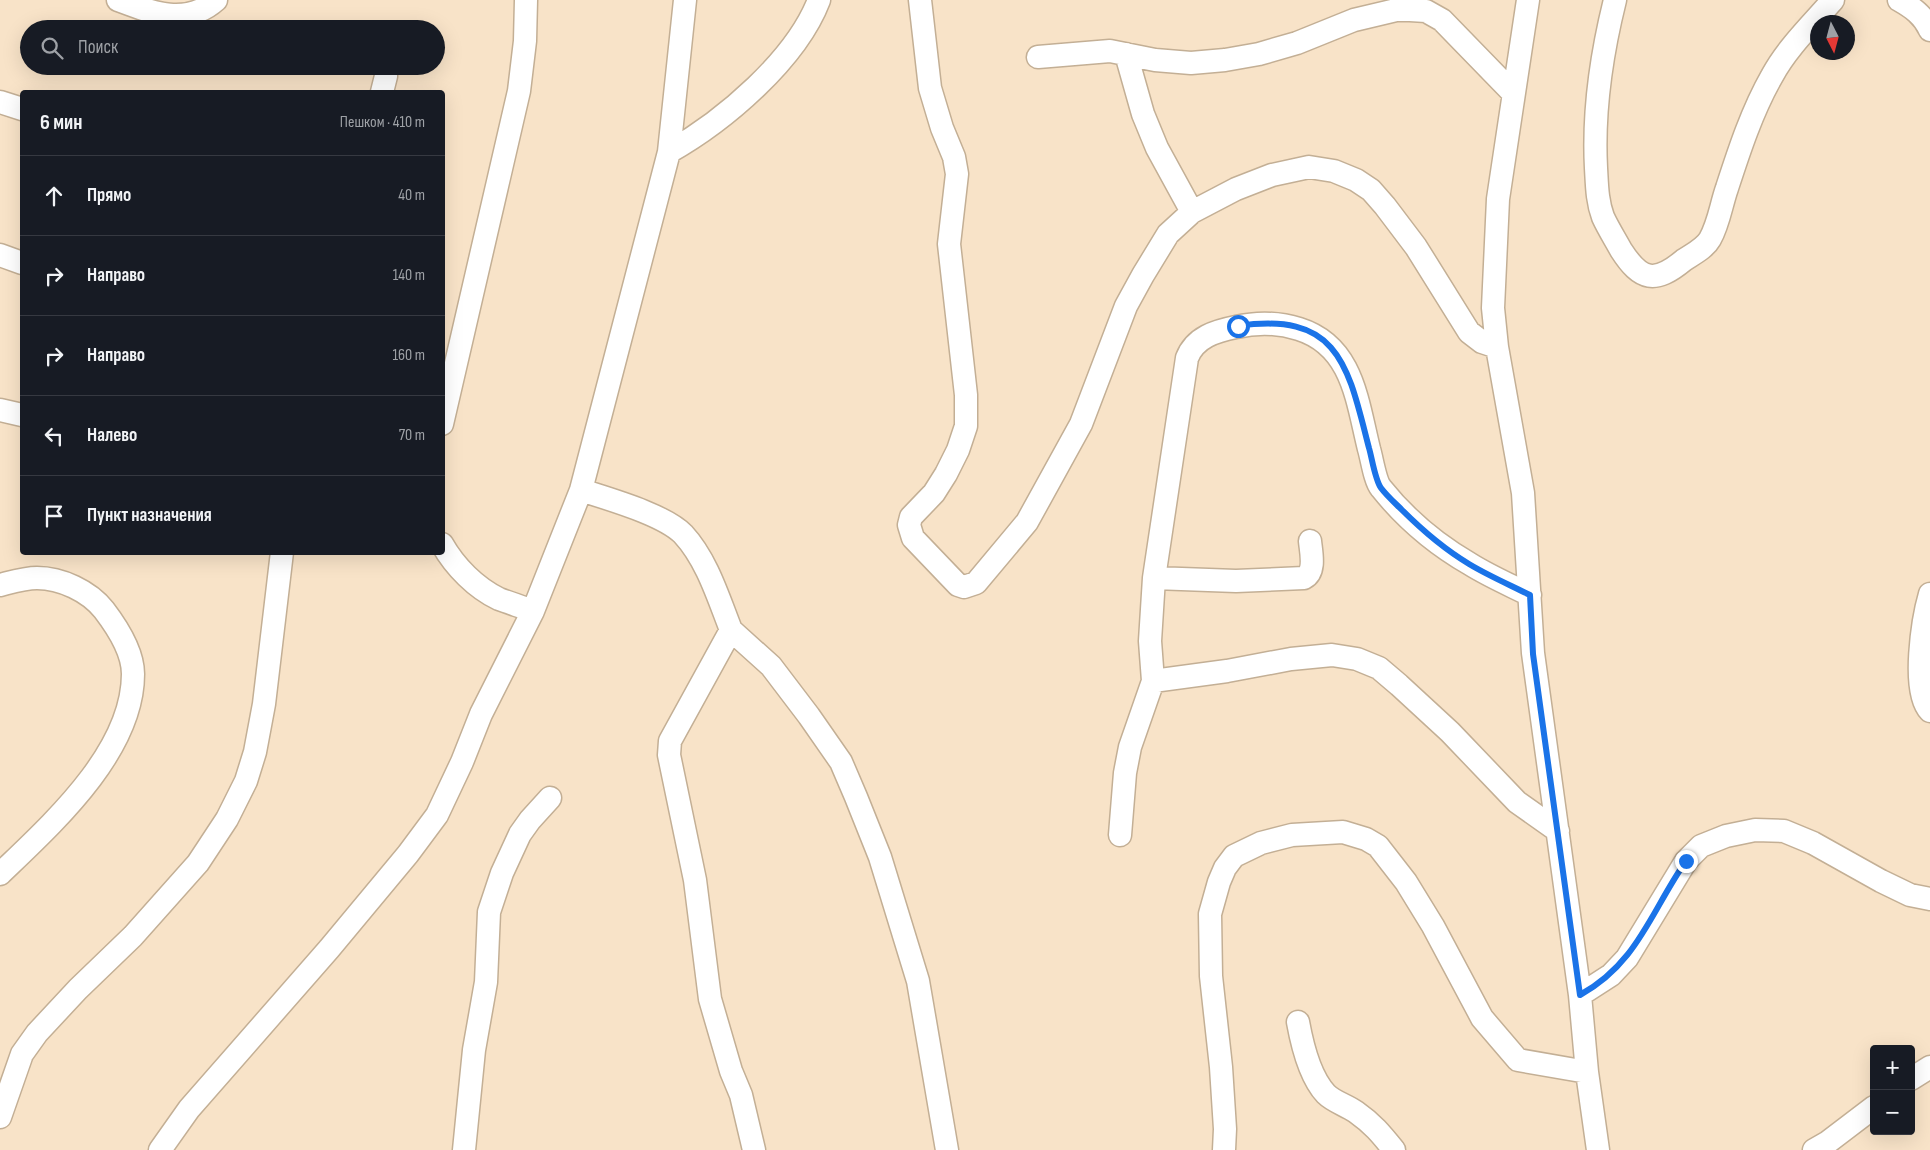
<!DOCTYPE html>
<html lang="ru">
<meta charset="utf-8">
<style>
body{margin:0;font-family:"Sofia Sans Condensed",sans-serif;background:#242831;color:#f1f3f6}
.controls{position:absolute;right:15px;bottom:15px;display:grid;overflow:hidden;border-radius:5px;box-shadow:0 5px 20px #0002}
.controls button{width:45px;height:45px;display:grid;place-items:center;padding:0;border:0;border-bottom:1px solid #363941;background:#171b24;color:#f1f3f6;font:25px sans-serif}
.compass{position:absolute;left:1810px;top:15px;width:45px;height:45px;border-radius:50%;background:#171b24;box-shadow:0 5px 20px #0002;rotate:174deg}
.stop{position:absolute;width:15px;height:15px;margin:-11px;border:4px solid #1a73e8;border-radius:50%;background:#fff}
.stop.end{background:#1a73e8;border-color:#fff;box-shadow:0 1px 5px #0008}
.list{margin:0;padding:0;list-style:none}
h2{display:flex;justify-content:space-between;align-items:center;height:65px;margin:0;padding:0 20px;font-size:21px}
h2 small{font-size:16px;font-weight:400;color:#9ea1a6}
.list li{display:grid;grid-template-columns:32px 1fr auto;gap:15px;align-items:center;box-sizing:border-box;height:80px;padding:0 20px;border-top:1px solid #363941}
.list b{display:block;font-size:19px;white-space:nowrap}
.list em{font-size:16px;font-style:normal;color:#9ea1a6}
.icon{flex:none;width:28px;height:28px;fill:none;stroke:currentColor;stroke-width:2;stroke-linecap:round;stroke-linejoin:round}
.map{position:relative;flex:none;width:1930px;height:1150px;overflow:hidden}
.search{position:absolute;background:#171b24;box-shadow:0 5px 20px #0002;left:20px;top:20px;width:425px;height:55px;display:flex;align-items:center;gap:12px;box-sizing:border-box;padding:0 18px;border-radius:28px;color:#9ea1a6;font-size:19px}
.panel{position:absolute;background:#171b24;box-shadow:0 5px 20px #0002;left:20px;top:90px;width:425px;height:465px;border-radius:5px}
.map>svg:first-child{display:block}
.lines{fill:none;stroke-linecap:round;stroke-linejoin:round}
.minor-casing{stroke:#c3af95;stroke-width:25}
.minor{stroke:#fff;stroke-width:22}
.route{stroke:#1a73e8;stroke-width:6}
</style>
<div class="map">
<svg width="1930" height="1150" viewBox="0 0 1930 1150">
<rect width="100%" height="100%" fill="#f8e3c8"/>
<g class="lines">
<defs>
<path id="minor" d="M118,0C150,12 186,27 216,0
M920,0L930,88L942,128L954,157L957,174L949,244L966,395V426L958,450L946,474L934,493L911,517L909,525L913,538L958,585L964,587L976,583L1027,522L1081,424L1126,306L1143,275L1168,234L1192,212L1236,189L1272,175L1309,167L1334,171L1356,180L1371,190L1385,206L1416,247L1469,332L1482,342L1497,347
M1528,0L1498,199L1493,308L1497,347L1523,493L1533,653L1580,995L1587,1072L1598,1150
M1615,0C1601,56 1593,111 1596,168C1597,185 1597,201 1603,217C1608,228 1615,239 1621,250C1641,281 1655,284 1684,260C1693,254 1705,248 1710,239C1719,223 1721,205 1727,188C1739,151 1752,111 1772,76C1787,48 1812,24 1833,0
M1899,0C1913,8 1923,15 1930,30
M1126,54L1143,114L1157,148L1192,212
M1038,57L1110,51L1155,60L1191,63L1225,60L1259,54L1297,43L1354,20L1396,10H1410L1426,11L1442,20L1513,93
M382,92L386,76
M0,102L22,109
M669,152C724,121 796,60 819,0
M0,255L22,263
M0,410L22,415
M442,424L519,91L525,41L526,0
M581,490C608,499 663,514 683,534C707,560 718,597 731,630L670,741L669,755L695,880L710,999L731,1071L741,1095L754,1150
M442,544C455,567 476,588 499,599C510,603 522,607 533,611
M1154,578L1236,581L1304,578C1316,572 1311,552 1310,541
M0,585C12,582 25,578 37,578C61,578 89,591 104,610C117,627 133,651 133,674C133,752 52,824 0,874
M1930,594C1923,618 1911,691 1930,711
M731,630L771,666L809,716L841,762L856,797L880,857L918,981L947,1150
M1153,681L1227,671L1291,659L1332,655L1357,659L1379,668L1399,685L1450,732L1517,802L1558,831
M1120,835L1125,773L1130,747L1153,681L1150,641L1154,578L1187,358C1195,337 1216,331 1236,327C1258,322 1277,322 1299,329C1353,346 1357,401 1369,449C1372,459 1375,481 1381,488C1405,518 1437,545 1470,564C1489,576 1510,585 1530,595
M1580,995L1611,975L1627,958L1686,861L1701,846L1726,836L1755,830L1784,831L1813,843L1881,881L1910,895L1930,899
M1298,1022C1302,1044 1310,1077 1326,1094C1334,1102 1346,1105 1356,1112C1373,1124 1381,1134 1394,1150
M1911,1079L1930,1067
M0,1117L22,1054L37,1033L78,989L133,936L198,863L227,819L246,781L255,752L264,704L282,552
M160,1150L189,1109L329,949L408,854L437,815L462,762L481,714L533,611L581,490L669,152L685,0
M464,1150L474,1050L486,982L489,912L502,873L520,834L530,820L550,798
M1224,1150L1225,1129L1221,1067L1211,976L1210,914L1219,882L1225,868L1234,856L1261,843L1292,835L1343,832L1366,839L1378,846L1406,882L1433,926L1482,1018L1518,1060L1587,1072
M1814,1150L1828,1142L1874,1107"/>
</defs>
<!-- minor casing -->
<use href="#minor" class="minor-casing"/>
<!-- minor -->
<use href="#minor" class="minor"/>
</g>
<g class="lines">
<!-- route -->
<path class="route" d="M1238,326C1340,311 1348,367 1369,448C1372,458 1375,480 1381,488C1387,496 1395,503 1402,510C1422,530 1444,549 1469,564C1489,576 1510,585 1530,595L1533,654L1580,995C1638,963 1651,911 1686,861"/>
</g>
</svg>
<div class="controls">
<button>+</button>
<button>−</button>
</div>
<svg class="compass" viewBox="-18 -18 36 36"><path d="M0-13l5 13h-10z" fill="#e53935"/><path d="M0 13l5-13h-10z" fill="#9ea1a6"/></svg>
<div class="stop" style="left:1238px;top:326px"></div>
<div class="stop end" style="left:1686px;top:861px"></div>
<div class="search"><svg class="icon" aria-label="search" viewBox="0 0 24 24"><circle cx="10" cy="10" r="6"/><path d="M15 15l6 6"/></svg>Поиск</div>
<section class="panel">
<h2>6 мин<small>Пешком · 410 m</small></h2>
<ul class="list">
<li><svg class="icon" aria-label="ahead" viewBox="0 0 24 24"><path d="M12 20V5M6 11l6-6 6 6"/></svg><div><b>Прямо</b></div><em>40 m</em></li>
<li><svg class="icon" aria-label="right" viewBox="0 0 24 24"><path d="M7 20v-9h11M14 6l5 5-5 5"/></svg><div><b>Направо</b></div><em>140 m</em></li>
<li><svg class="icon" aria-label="right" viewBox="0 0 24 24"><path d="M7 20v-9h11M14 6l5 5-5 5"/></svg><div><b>Направо</b></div><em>160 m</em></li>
<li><svg class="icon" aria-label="left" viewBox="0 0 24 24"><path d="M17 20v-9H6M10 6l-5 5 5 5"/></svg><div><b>Налево</b></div><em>70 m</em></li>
<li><svg class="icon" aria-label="arrive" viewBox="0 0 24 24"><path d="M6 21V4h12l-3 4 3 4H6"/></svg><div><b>Пункт назначения</b></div></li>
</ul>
</section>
</div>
